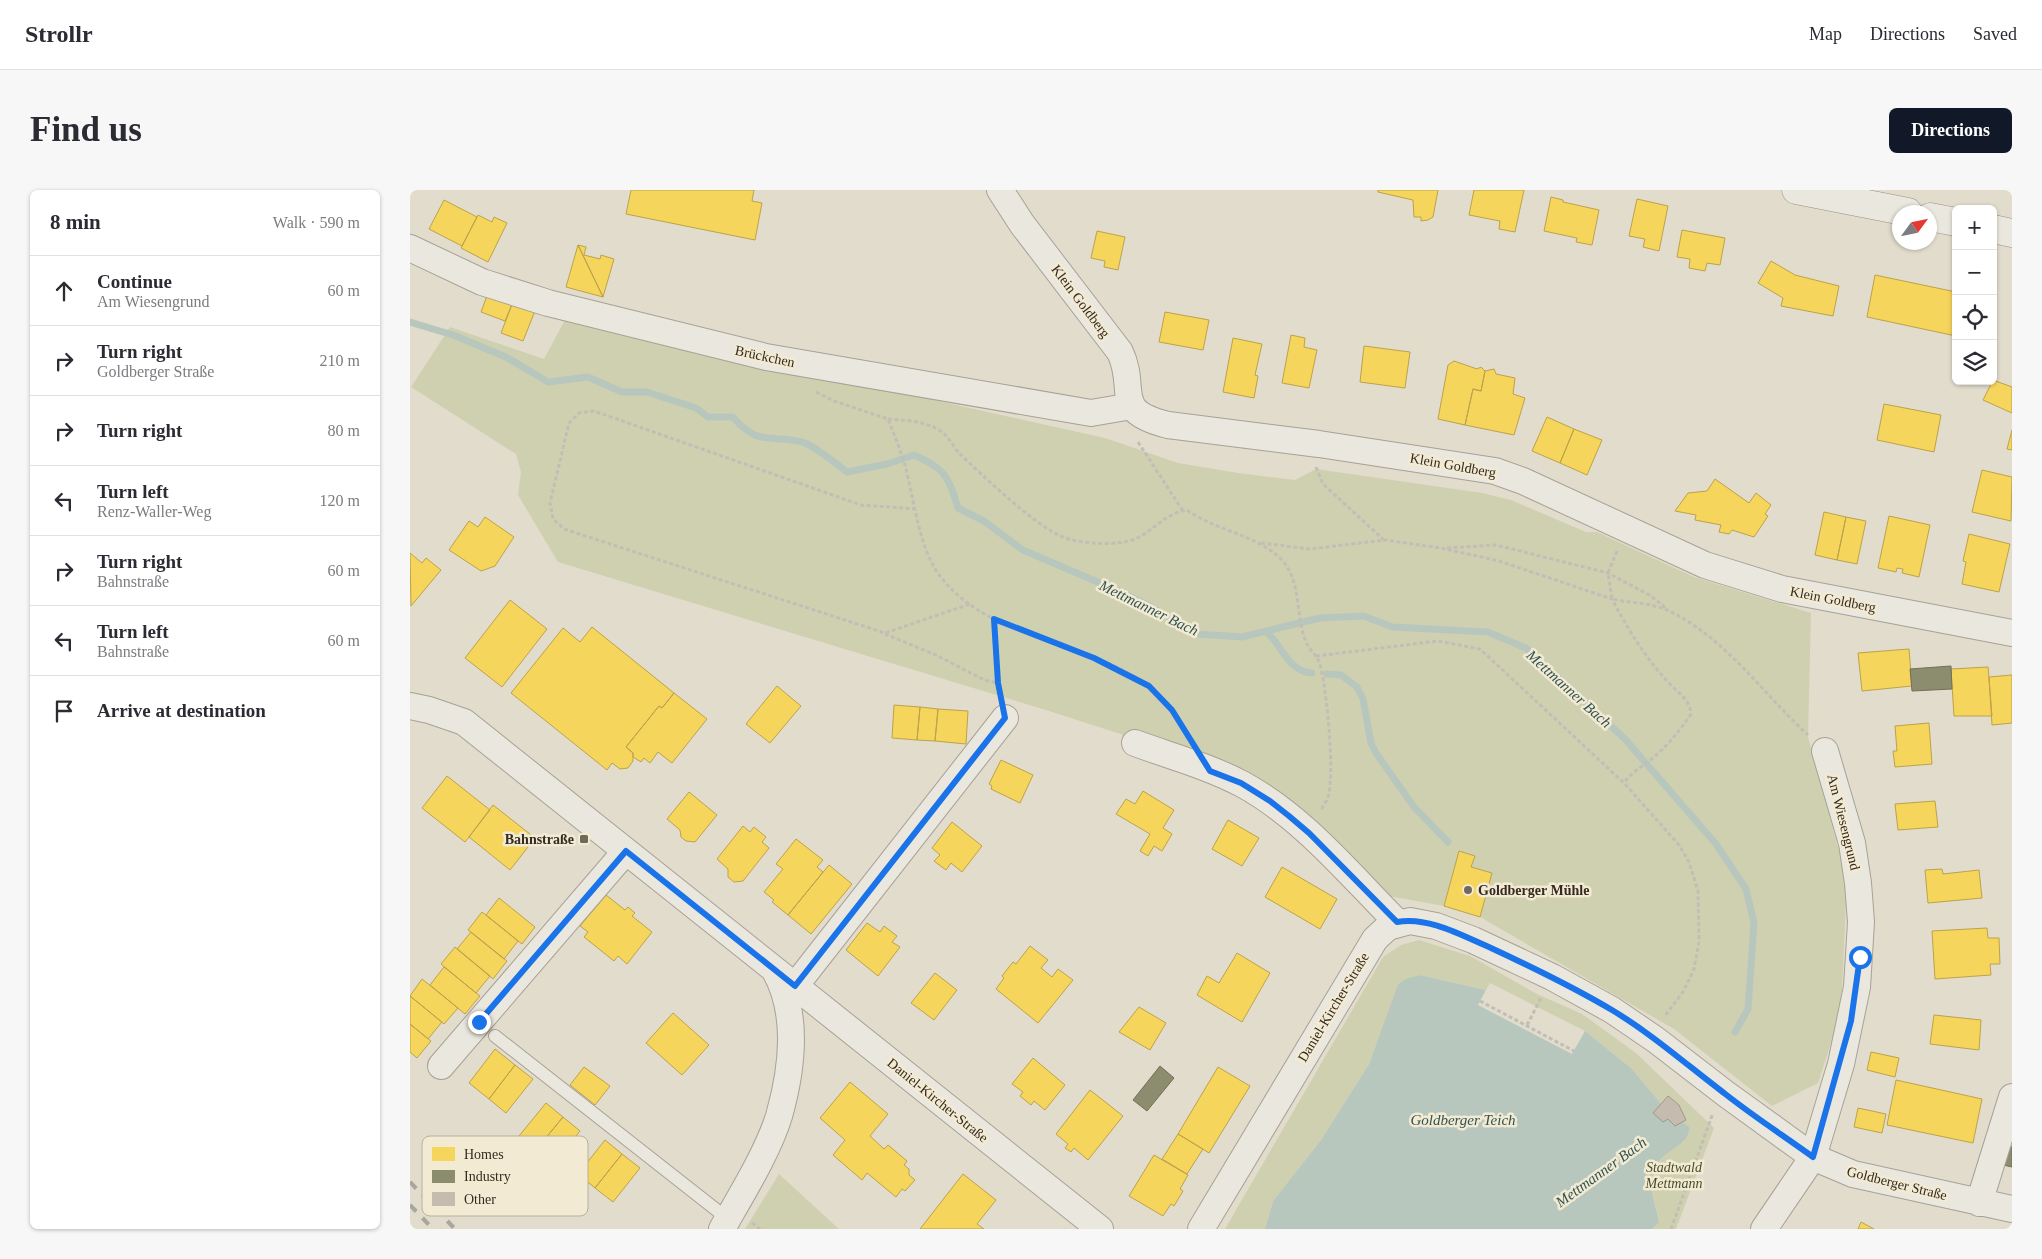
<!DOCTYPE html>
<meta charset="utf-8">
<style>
body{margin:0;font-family:Georgia,serif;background:#f7f7f7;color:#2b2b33}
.controls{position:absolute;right:15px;top:15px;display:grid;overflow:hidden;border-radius:8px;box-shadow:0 1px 4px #0004}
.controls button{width:45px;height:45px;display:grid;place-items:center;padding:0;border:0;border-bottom:1px solid #e1e1e2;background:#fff;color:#2b2b33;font:25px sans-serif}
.compass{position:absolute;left:1482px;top:15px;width:45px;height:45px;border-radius:50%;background:#fff;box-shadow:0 1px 4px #0004;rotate:57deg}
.stop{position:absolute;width:15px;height:15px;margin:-11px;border:4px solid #1a73e8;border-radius:50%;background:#fff}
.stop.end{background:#1a73e8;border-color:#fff;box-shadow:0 1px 5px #0008}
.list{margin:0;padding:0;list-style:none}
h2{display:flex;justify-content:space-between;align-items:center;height:65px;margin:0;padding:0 20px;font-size:21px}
h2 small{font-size:16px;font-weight:400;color:#7c7c81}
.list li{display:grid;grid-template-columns:32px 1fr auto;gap:15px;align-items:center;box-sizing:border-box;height:70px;padding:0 20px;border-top:1px solid #e1e1e2}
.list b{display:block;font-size:19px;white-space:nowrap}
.list p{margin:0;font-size:16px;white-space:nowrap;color:#7c7c81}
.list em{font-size:16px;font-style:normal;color:#7c7c81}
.icon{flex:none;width:28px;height:28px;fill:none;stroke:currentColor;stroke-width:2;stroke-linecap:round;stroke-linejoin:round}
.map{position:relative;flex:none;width:1602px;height:1039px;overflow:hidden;border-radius:8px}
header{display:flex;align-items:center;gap:30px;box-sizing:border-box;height:70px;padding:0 25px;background:#fff;border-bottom:1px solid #e1e1e2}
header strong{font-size:24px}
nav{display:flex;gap:28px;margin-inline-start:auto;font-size:18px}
.intro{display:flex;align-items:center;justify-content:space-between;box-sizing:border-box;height:120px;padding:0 30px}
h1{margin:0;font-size:35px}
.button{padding:12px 22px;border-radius:8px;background:#111827;color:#fff;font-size:18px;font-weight:700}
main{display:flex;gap:30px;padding:0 30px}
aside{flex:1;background:#fff;border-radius:8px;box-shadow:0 1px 4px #0004}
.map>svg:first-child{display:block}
.green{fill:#cfd0b0}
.water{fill:#b8c7bd}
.homes{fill:#f6d55c;stroke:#bca24a}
.industry{fill:#8c8c6e;stroke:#726f56}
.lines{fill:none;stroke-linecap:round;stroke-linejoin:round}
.stream{stroke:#b8c7bd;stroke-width:7}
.building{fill:#c5bbae;stroke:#a1988c}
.service-casing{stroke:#a7a196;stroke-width:14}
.minor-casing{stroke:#a7a196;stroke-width:28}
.secondary-casing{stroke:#979185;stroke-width:29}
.path{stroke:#c3beb5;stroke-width:3;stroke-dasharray:4 2.5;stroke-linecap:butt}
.service{stroke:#eae7de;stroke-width:12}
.minor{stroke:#eae7de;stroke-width:26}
.secondary{stroke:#eae7de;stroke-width:28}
.rail{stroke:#a9a69e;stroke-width:4;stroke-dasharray:9 9;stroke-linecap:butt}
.route{stroke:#1a73e8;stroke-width:6}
.poi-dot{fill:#71685c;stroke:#f2ead3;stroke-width:2}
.labels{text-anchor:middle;stroke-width:5;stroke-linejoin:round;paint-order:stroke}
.street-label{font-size:14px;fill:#342a1f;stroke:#f2ead3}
.poi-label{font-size:14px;font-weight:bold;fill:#342a1f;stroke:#f2ead3;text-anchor:end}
.park-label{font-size:14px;font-style:italic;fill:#444f27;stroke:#f2ead3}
.water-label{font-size:15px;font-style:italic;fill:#305352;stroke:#f2ead3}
.key{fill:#f2ead3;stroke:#b9b09d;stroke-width:1}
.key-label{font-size:14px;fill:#342a1f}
</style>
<header>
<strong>Strollr</strong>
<nav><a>Map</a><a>Directions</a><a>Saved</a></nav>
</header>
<div class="intro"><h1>Find us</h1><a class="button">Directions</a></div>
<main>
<aside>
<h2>8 min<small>Walk · 590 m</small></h2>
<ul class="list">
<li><svg class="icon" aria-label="ahead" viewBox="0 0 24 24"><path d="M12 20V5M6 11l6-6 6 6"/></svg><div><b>Continue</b><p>Am Wiesengrund</p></div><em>60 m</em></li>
<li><svg class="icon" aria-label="right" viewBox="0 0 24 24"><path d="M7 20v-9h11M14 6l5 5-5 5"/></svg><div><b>Turn right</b><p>Goldberger Straße</p></div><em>210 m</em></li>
<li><svg class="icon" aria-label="right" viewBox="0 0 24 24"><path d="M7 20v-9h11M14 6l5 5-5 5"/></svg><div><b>Turn right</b></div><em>80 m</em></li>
<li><svg class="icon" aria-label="left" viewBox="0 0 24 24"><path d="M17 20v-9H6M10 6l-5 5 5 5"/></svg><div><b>Turn left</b><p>Renz-Waller-Weg</p></div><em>120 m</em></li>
<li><svg class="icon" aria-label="right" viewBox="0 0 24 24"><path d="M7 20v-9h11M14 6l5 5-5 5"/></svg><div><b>Turn right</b><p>Bahnstraße</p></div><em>60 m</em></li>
<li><svg class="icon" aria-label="left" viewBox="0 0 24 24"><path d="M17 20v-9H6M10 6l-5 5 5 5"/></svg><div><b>Turn left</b><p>Bahnstraße</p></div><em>60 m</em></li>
<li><svg class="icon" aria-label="arrive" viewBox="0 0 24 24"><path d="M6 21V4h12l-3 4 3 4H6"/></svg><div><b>Arrive at destination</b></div></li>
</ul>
</aside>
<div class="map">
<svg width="1602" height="1039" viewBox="0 0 1602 1039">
<rect width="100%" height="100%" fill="#e2dccc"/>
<!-- green -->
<path class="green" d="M156,128L695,248L768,273L828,283L885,290L906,279L1072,303L1101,310L1176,342H1187L1284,387L1401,423L1398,547L1437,690L1431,822L1408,893L1362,916L1264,839L1070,727L1061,677L1064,666L1049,662L1034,716L973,705L813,577L639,521L148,372L108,305L111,282L106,264L1,197L40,137L134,169Z
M1009,750L1060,766L1127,804L1172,824L1226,863L1304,938L1266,1039H1242L1249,1031C1248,1020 1243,1011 1241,1000C1237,976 1256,962 1275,951L1266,928L1253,916L1221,878L1175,841L1080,793L1076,800L1010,785L988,794L959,874L911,950L863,1011L855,1039H815L973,767L991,755Z
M369,984L429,1039H335Z"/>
<!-- water -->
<path class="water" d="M1010,785L1076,800L1068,815L1162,864L1175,841L1221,878L1253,916L1280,938C1278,943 1277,949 1273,952C1258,964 1241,970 1241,993C1241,1006 1247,1018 1249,1032L1242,1039H855L863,1011L911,950L959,874L988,794L996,789Z"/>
<!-- homes -->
<path class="homes" d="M221,0H344L342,11L352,13L345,50L216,24Z
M968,0H1028L1023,27L1018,30L1011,31V27H1004L1003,10L968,2Z
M1064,0H1114L1105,42L1089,39L1090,31L1059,25Z
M1141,7L1153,10V12L1189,20L1182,55L1166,52L1167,48L1134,41Z
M1227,9L1258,16L1249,61L1233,57L1235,49L1219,46Z
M34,10L67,27L52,56L19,39Z
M68,25L82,32L84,27L97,33L78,72L51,58Z
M1272,40L1315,48L1310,75L1297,73L1295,81L1279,78L1280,69L1267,67Z
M687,41L715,47L708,80L694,77L695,71L681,68Z
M168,55L193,107L156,97Z
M168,55L176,57L174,65L190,69L191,65L204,69L193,107Z
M1361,71L1385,85L1429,96L1423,126L1371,116L1373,108L1348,93Z
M1465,85L1546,102V146L1457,127Z
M78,103L103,112L95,131L71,122Z
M103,112L125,121L113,151L91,143Z
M755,122L799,130L793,160L749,152Z
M881,145L895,148L894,157L907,160L899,198L872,193Z
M823,148L852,154L845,185L848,186L844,208L813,202Z
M954,156L1000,162L995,198L950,192Z
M1044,171L1067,179L1071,177L1075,181L1071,201L1063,199L1055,235L1028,229L1038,175Z
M1084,179L1086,184L1105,188L1103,204L1115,208L1104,245L1055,235L1063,199L1071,201L1075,181Z
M1583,190L1602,197V223L1573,210Z
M1474,214L1531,225L1524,262L1467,250Z
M1137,227L1164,239L1150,273L1122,261Z
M1164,239L1192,250L1177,285L1150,273Z
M1602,240V260L1597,259Z
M1572,280L1602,287L1601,331L1562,322Z
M1305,289L1339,313L1346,303L1361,315L1355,324L1358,326L1344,347L1322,340L1319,344L1309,342L1311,335L1285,330L1286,325L1265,321L1278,303L1297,301Z
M1414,322L1436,327L1427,370L1405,365Z
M1479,326L1520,335L1509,387L1492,383L1493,379L1487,378L1486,382L1468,378Z
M75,327L104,347L85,376L71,381L39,360L59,331L68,337Z
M1436,327L1456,331L1447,374L1427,370Z
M1559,344L1600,354L1589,402L1552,394L1556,372L1553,371Z
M0,363L12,373L16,368L31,380L1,416Z
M100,410L137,439L92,497L55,468Z
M182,437L264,503L252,518L249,516L216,557L223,563V571L218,578L210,579L202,573L197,580L101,503L153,438L170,452Z
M1499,459L1502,496L1452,501L1448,463Z
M1578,477L1582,526H1544L1541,479Z
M1602,485V533L1582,535L1579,487Z
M367,496L391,516L360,553L336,534Z
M264,503L297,529L262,573L248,562L240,573L234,568L231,572L223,567V563L216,557L249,516L252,518Z
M484,515L510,517L507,550L482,548Z
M510,517L528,519L525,551L507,550Z
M528,519L558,521L556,554L525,551Z
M1519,533L1522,574L1485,577L1483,561H1487L1485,536Z
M591,570L623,585L610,613L581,599L582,596L579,594Z
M37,586L80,620L55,652L12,618Z
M733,601L764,620L753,638L762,644L752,661L744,656L738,666L730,661L740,644L706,624L716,609L725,614Z
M279,602L307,625L285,652L276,651L271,647L270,640L257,629Z
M1525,611L1528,637L1488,640L1485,614Z
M83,615L125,648L100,680L59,647Z
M818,630L849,648L832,676L802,659Z
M542,632L572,656L552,682L541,673L536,680L524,671L530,665L522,658Z
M333,636L340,642L344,637L356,647L352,652L359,658L333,691L324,692L318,687V679L307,669Z
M386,649L413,670L407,677L413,682L378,725L362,712L364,710L354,702L373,679L366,674Z
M1049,661L1065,666L1061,677L1082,683L1070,727L1034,716Z
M419,675L442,694L401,744L378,725Z
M872,677L927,709L910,739L855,707Z
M1532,679L1533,684L1569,680L1572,708L1518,713L1515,680Z
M196,705L215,720L218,717L225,723L222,726L242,742L217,774L208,766L204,771L174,747L178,742L170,736Z
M89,708L125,737L112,754L76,725Z
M72,722L108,751L94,769L58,740Z
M457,733L470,742L474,736L487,746L482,752L490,757L468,786L436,760Z
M1577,738L1578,748H1589L1590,774H1580L1581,785L1525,789L1522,741Z
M61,742L97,771L83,789L47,759Z
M620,756L638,770L631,778L642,787L648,779L663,790L628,833L586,799L594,788L592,786L603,772L606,774Z
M45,757L80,786L66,803L31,774Z
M827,763L860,783L832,832L787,805L797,786L809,793Z
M34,777L70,806L55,824L20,795Z
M525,783L547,800L524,830L501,813Z
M12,789L48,818L34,834L0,806Z
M0,806L32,832L18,849L0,834Z
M729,817L756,833L740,860L709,842Z
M263,823L299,855L272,885L236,853Z
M1524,825L1571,830L1569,860L1520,854Z
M0,834L21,851L7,868L0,862Z
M85,859L105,875L79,909L59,893Z
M1461,862L1489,868L1485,887L1457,880Z
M623,868L655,895L635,920L624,911L621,915L610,906L613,902L602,894Z
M105,875L123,889L96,923L79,909Z
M174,877L200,896L185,915L160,895Z
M808,877L840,896L799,963L768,944Z
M1486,890L1572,909L1563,953L1477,935Z
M440,892L478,924L460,946L474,959L478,955L497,971L494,975L499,979V985L505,990L495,1001L492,999L486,1007L457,983L452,990L423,965L435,950L410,928Z
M680,900L713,926L678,970L664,958L661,962L655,958L658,954L646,944Z
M136,913L153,927L126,960L109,946Z
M1448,918L1476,924L1472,943L1444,937Z
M153,927L170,941L143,975L126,960Z
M768,944L793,959L777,984L752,969Z
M195,950L212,964L185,998L168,984Z
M212,964L230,978L203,1012L185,998Z
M744,965L778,985L770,999L773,1001L764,1016L761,1014L753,1026L719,1006Z
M553,984L586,1010L567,1034L574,1039H510Z
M1451,1032L1464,1039H1448Z"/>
<!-- industry -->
<path class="industry" d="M1541,476L1542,499L1502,501L1500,479Z
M750,876L764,888L737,921L723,910Z
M1593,955L1602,957V977L1589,974Z"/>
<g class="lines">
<!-- stream -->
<path class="stream" d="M0,132L43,145L96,167L138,192L178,187L212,202H237L286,218L298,227H323C348,257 361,244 392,252C404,255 426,274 437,282L477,274L504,265C536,279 538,286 548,318L574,331L613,360L711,402L743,418L786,444L832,447L910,428L954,426L982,437L1078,442L1116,458L1215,549L1306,654L1336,699L1344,733L1338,819L1325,842
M856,441C871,454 878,482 902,483
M917,484L931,485L947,497L953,509L961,553L966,563L1004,617L1038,652"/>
</g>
<!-- building -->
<path class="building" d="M1258,906L1269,915L1276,930L1265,936L1258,929L1253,932L1243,923Z"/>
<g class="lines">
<defs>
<path id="service" d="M85,846L318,1029"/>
<path id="minor" d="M590,0L612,34L710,162C728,200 700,221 758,235L909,254L1085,281L1113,291L1295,375L1372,399L1602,443
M0,58L72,92L138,113L356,167L681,223L722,216
M0,516L19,520L54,532L690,1039
M725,553C760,566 798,576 832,594C893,627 939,684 987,732
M385,796L595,528
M31,876L216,661
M1569,1013L1602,907
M312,1039C331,1005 358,962 369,926C382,880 389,824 365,781
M791,1039L965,749L978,737L1000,731L1026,736L1063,750L1142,787L1202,820L1246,850L1316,904L1403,967L1443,984L1602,1019
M1354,1039L1403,967L1431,874L1447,797L1451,732L1448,693L1442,653L1415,561"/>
<path id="secondary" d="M1386,0L1498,22
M1520,27L1546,32
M1583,39L1602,43"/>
</defs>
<!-- service casing -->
<use href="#service" class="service-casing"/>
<!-- minor casing -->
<use href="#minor" class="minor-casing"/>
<!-- secondary casing -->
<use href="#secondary" class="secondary-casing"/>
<!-- path -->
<path class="path" d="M406,202L424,211L478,229C484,244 490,259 495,275C504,309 509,359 530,386C578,450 677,450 739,496C756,509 768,528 779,546
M478,229C495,230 514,231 529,240C539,246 542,255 549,263C572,285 625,336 653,347C662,351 673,352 683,353C699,354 717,354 731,346C746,337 759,322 777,320C806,341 845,344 871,369C892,391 885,425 896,452C899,460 907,465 910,474C917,501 924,577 919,603C918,609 914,615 911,620
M728,252L773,321
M906,277L913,294L974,350
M506,319L451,315L184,221L169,223L159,233L140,313L143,329L154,339L475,443L560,414
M851,353L900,359L975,350L1031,358L1089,371L1202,409C1219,441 1237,471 1262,496C1271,505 1280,511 1281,524C1270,540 1259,554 1244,567C1234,576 1222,581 1214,593
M1037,358L1086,355L1198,383L1241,406L1257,419
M1207,361L1198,383L1202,409C1220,413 1243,413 1259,421C1316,448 1353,504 1398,545
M584,429L590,505
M475,444L528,466L574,490L588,493
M906,466L1028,451L1070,459L1214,593L1269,655L1279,672L1288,701L1289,752L1284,779L1273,802L1254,827
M1070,811L1164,861
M1117,835L1131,808
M342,1033L350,1039
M1261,1039L1303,923"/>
<!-- service -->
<use href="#service" class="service"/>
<!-- minor -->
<use href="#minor" class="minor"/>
<!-- secondary -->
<use href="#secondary" class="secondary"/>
<!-- rail -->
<path class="rail" d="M0,992L45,1039
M0,1015L23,1039"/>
</g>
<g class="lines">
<!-- route -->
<path class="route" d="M69,832L216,661L385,796L595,528L588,493L584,429L684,468L739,496L762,520L800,581L831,593L860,611L879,626L899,643L987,732C1018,726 1053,746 1081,758C1122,777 1163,797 1202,820C1242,844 1277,875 1314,903C1343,926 1374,946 1403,967L1441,831L1450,767"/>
</g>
<!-- markers -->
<g class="poi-dot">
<rect x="169" y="644" width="10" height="10" rx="2.5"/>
<circle cx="1058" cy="700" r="5"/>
</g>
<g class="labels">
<!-- street labels -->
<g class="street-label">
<text transform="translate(671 111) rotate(53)" y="5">Klein Goldberg</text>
<text transform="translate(355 166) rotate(12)" y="5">Brückchen</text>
<text transform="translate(1043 275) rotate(10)" y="5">Klein Goldberg</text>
<text transform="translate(1423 409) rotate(11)" y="5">Klein Goldberg</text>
<text transform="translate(1434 632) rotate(76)" y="5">Am Wiesengrund</text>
<text transform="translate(923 817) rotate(-59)" y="5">Daniel-Kircher-Straße</text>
<text transform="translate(528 910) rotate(39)" y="5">Daniel-Kircher-Straße</text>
<text transform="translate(1487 993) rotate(14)" y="5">Goldberger Straße</text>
</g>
<!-- poi labels -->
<g class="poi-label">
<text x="164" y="654">Bahnstraße</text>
<text x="1068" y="705" text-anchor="start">Goldberger Mühle</text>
</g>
<!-- park labels -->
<g class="park-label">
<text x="1264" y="982">Stadtwald<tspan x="1264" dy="16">Mettmann</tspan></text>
</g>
<!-- water labels -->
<g class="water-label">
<text transform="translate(739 418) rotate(26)" y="5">Mettmanner Bach</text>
<text transform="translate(1159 499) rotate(42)" y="5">Mettmanner Bach</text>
<text x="1053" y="935">Goldberger Teich</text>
<text transform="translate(1191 982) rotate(-36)" y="5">Mettmanner Bach</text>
</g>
</g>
<!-- legend -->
<rect x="12" y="946" width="166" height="80" rx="8" class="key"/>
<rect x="22" y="957" width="23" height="14" fill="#f6d55c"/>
<rect x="22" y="980" width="23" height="13" fill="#8c8c6e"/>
<rect x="22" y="1002" width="23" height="14" fill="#c5bbae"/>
<g class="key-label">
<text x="54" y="969">Homes</text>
<text x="54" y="991">Industry</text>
<text x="54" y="1014">Other</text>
</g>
</svg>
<div class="controls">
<button>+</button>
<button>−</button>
<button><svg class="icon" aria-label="locate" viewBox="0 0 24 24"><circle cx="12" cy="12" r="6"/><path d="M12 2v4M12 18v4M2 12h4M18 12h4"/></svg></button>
<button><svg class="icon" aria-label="layers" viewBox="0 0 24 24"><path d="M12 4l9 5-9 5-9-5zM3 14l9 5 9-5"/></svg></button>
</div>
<svg class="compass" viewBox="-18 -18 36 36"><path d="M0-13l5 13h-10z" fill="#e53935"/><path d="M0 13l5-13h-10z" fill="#7c7c81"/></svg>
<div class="stop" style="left:1450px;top:767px"></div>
<div class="stop end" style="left:69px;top:832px"></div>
</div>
</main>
